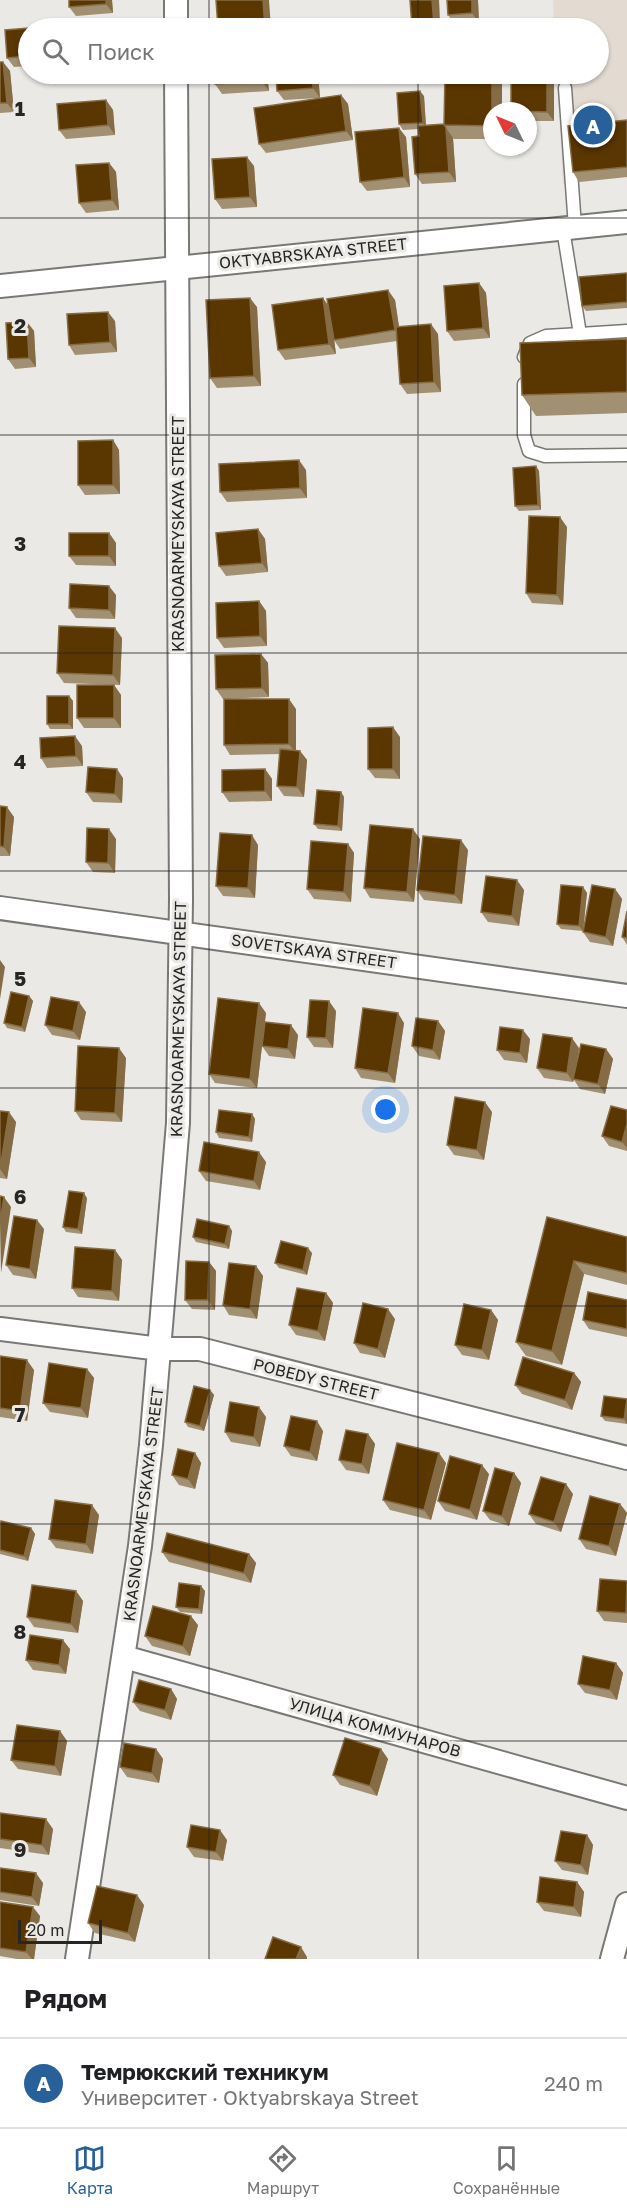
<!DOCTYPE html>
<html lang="ru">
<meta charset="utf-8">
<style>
body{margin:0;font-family:"Golos Text",sans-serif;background:#f2f2f2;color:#202124}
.compass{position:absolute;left:483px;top:102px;width:54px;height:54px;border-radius:50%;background:#fff;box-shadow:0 2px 4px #0004;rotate:313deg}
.scale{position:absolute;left:18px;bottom:15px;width:84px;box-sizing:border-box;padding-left:6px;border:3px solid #272625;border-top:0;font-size:16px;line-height:21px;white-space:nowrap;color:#272625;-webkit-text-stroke:4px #ebe9e6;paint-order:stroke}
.you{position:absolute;left:386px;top:1110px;width:21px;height:21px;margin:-15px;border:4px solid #fff;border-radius:50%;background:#1a73e8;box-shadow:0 0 0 9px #1a73e833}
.badge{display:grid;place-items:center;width:39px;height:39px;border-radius:50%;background:#286199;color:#fff;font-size:20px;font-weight:700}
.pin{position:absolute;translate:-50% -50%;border:3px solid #fff;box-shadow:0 2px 6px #0006}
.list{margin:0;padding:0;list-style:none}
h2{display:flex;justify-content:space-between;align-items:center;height:78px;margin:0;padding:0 24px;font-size:26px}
h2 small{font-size:20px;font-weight:400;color:#757577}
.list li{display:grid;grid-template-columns:39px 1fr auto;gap:18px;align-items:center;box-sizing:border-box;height:90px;padding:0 24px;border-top:2px solid #e0e0e0}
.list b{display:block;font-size:22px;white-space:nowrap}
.list p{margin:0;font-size:20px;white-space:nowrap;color:#757577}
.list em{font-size:20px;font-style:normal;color:#757577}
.icon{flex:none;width:33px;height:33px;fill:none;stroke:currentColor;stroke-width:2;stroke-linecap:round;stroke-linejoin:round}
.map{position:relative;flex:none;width:627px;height:1959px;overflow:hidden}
.search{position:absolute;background:#fff;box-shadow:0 2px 4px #0004;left:18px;right:18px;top:18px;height:66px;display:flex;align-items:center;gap:15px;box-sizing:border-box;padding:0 21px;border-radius:33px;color:#757577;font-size:22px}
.sheet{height:168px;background:#fff}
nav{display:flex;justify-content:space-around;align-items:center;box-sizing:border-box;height:84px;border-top:2px solid #e0e0e0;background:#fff;font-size:16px;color:#757577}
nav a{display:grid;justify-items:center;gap:3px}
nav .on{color:#286199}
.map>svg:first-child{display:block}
.built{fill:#e3dbd2}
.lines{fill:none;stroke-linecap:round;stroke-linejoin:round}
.service-casing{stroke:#7a7875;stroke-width:15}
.minor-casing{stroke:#7a7875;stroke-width:26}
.service{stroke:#fff;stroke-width:12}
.minor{stroke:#fff;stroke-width:22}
.wall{fill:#a29073}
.shaded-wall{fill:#866c45}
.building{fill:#5a3600;stroke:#866c45;stroke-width:1.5}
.grid{fill:none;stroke:#272625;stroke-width:1.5;stroke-opacity:0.55}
.labels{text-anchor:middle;stroke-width:6;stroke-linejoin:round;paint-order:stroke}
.street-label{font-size:16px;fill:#272625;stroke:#ebe9e6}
.grid-label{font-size:20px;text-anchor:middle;font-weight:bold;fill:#272625;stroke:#ebe9e6;stroke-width:6;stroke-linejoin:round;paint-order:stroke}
</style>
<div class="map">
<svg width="627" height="1959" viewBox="0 0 627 1959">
<rect width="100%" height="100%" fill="#ebe9e6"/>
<!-- built -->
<path class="built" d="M553,0H627V177L563,184L557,74H598V28H554Z"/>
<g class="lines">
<defs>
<path id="service" d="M565,88L575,227
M563,229L580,334L627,331
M524,357L530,343L546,336L580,334
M524,384V435L529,451L545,456L627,455"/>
<path id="minor" d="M176,0V28
M0,286L627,222
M0,908L627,996
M0,1329L160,1349H200L627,1458
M124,1657L627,1798
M77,1959L140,1546L151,1445L178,1123L181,899L176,74
M612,1959L627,1904"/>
</defs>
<!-- service casing -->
<use href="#service" class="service-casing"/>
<!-- minor casing -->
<use href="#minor" class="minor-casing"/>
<!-- service -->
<use href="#service" class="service"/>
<!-- minor -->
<use href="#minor" class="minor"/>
</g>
<!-- wall -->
<path class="wall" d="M69,0H112L113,13L76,16L69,7Z
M439,0L440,28H413L412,27Z
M447,0H478L479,23L455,25L448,15Z
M54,26L55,28H28V66L14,67L7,58L5,30Z
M0,62H3L10,71L14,112L0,113Z
M78,74H113V80L82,82L79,77Z
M267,74L269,91L222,94L215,84Z
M318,74L320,98L341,95L348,104L353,140L266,153L259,144L319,98L284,100L277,91Z
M445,74H502V111H492V139H454L453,138L456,182L422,184L415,174L419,136V129L403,130L399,124L424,96L426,125L444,124Z
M511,74H552L554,76V121H528V111Z
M106,100L113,110L115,135L66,139L59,130Z
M627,120V177L579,182L573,172Z
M406,137L410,187L367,191L360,182Z
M109,163L116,172L119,210L86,213L79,203Z
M254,166L257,207L222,209L215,199Z
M627,273V308L586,311L582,306Z
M479,283L486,293L490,338L454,341L447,331Z
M395,300L399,327L438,334L441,392L407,394L400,384L397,341L340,349L334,340L336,354L285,360L278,350L328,306Z
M257,307L261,386L217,388L210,378Z
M115,321L117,352L75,355L69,345Z
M27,322L34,331L36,367L15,369L8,359Z
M627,339V413L536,416L522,395Z
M113,440L119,450L120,494L85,495L78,485Z
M536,466L539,471L541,510L519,511L515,506Z
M306,470L307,498L227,502L220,492Z
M567,527L563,605L532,603L526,593Z
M258,529L265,539L268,572L226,576L219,566Z
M109,533L116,543V566L76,565L69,556Z
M116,595L115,619L76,618L69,608Z
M259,601L266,611L267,646L224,648L217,638Z
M122,638L120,685L64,683L57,673Z
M261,654L268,663L269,697L223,699L216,689Z
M114,685L121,695V728H84L77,718Z
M69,696L73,701V729H50L47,724Z
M296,709V750L300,751L307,760L304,797L284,796L277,786L280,754L230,755L224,745Z
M400,737V779L375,778L368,769Z
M82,746L83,766L47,768L41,758Z
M265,769L272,779V801L229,802L222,792Z
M123,778L122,803L93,802L86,792Z
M341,792L344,797L342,831L318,829L314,824Z
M0,806L14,817L10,856H0Z
M116,839L115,873L93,872L86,862Z
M420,839L414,902L370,898L364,888Z
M348,844L354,853L351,902L314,899L307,889Z
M258,845L255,898L223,896L216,886Z
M468,850L462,904L424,900L417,890Z
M583,887L587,893L583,931L561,929L557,924Z
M615,889L622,899L613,946L590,942L583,932Z
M524,890L519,926L488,922L481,912Z
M627,911V945L622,937Z
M29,996L33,1001L25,1032L7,1028L4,1023Z
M336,1011L333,1048L314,1047L307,1037Z
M86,1012L80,1040L52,1035L45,1025Z
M266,1013L263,1036L298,1035L295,1059L269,1056L262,1046L257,1088L215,1083L209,1074Z
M438,1021L445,1031L440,1060L419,1056L412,1046Z
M404,1023L395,1083L361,1078L355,1068Z
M530,1039L527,1063L504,1060L497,1050Z
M579,1048L577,1064L606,1049L613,1059L605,1094L580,1089L574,1080L573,1082L544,1078L537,1068Z
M126,1058L122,1122L81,1120L75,1111Z
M627,1110V1151L609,1146L602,1136Z
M0,1111L16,1122L7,1179L0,1178Z
M492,1112L484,1160L454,1155L447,1145Z
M252,1114L255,1119L252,1142L219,1138L216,1132Z
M266,1162L260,1190L206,1181L199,1171Z
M87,1198L82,1234L66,1232L63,1227Z
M547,1217L627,1237V1285L584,1274L562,1365L526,1356L516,1342Z
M229,1226L232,1231L229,1249L196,1242L193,1237Z
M44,1229L36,1279L13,1275L6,1265Z
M115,1250L122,1260L119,1301L78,1297L72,1288Z
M312,1253L307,1275L279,1268L275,1263Z
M209,1262L216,1271L215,1310L192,1309L185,1300Z
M256,1266L263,1276L257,1319L229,1315L223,1305Z
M326,1293L333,1303L325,1341L296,1335L289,1325Z
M627,1300V1337L589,1329L583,1320Z
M491,1310L498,1320L489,1360L462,1355L455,1345Z
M395,1319L385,1358L360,1353L354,1343Z
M0,1356L34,1370L27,1421L0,1417Z
M87,1369L94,1378L88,1418L50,1412L43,1403Z
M574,1373L581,1382L572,1410L522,1394L515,1385Z
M210,1390L214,1395L204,1431L188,1427L185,1422Z
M627,1399V1424L605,1421L601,1416Z
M266,1417L260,1447L231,1442L225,1432Z
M323,1431L317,1461L291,1456L284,1446Z
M368,1434L375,1444L369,1474L346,1470L339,1460Z
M195,1453L201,1463L195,1489L179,1485L172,1475Z
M446,1463L431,1520L390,1510L383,1500Z
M514,1473L521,1483L509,1526L490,1520L483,1511Z
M489,1474L477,1520L445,1511L438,1501Z
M573,1494L561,1532L536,1524L529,1514Z
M620,1504L627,1513L616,1556L586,1549L579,1539Z
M99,1515L93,1554L56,1548L49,1539Z
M0,1525L31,1528L35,1534L28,1561L0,1554Z
M162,1552L249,1554L256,1563L251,1583L169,1562Z
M627,1581V1623L604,1621L597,1611Z
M76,1591L83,1601L78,1633L34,1627L27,1617Z
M205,1591L202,1614L180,1612L176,1607Z
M198,1625L190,1656L152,1646L145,1636Z
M70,1649L66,1674L33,1670L26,1660Z
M616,1663L623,1673L617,1700L585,1693L578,1684Z
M171,1689L177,1699L171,1720L140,1711L133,1702Z
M60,1731L67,1741L61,1776L18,1769L11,1760Z
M156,1749L163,1759L159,1783L127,1777L120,1767Z
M381,1749L388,1759L377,1796L340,1785L333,1775Z
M0,1813L53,1829L49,1855L0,1848Z
M587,1835L593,1845L588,1875L562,1870L555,1861Z
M227,1840L223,1861L194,1857L187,1847Z
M0,1868L43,1883L39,1906L0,1900Z
M577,1882L584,1892L581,1917L544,1911L537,1902Z
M0,1902L40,1916L34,1959H17L0,1956Z
M144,1905L135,1942L95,1933L88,1923Z"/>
<!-- shaded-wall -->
<path class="shaded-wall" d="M106,0H112L113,13L106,4Z
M263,0H269L271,28H265Z
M432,0H439L440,28H436L434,25Z
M472,0H478L479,23L472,13Z
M3,62L10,71L14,112L7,103Z
M110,74H113V80L110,75Z
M261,74H267L269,91L262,81Z
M312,74H318L320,98L313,88Z
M492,74H502V111H492V126Z
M547,74H552L554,76V121L547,112Z
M420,91L424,96L426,128L423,123Z
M341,95L348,104L353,140L346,131Z
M106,100L113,110L115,135L108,125Z
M399,128L406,137L410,187L404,177Z
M446,128L453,138L456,182L449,172Z
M247,157L254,166L257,207L250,197Z
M109,163L116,172L119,210L112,200Z
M479,283L486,293L490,338L483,328Z
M388,290L395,300L401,340L395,330Z
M250,298L257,307L261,386L254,376Z
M323,298L330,308L336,354L329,344Z
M108,312L115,321L117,352L110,342Z
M27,322L34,331L36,367L29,358Z
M431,324L438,334L441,392L434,382Z
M113,440L119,450L120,494L113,485Z
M299,460L306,470L307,498L300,488Z
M536,466L539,471L541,510L538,505Z
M560,517L567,527L563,605L557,595Z
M258,529L265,539L268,572L262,563Z
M109,533L116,543V566L109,556Z
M109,586L116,595L115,619L109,610Z
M259,601L266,611L267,646L260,636Z
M115,628L122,638L120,685L113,675Z
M261,654L268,663L269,697L262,688Z
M114,685L121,695V728L114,718Z
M69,696L73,701V729L69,724Z
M289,699L296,709V754L289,744Z
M393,727L400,737V779L393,769Z
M75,736L82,746L83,766L76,756Z
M300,751L307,760L304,797L297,787Z
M117,769L123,778L122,803L115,794Z
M265,769L272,779V801L265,791Z
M341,792L344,797L342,831L338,826Z
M7,807L14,817L10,856L4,847Z
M109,829L116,839L115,873L108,863Z
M413,829L420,839L414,902L407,892Z
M252,835L258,845L255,898L248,888Z
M461,840L468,850L462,904L455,895Z
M348,844L354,853L351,902L344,892Z
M517,880L524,890L519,926L512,916Z
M583,887L587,893L583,931L579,926Z
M615,889L622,899L613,946L606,937Z
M0,960L5,967L0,999Z
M29,996L33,1001L25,1032L22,1027Z
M329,1001L336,1011L333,1048L326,1038Z
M79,1002L86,1012L80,1040L73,1031Z
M259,1003L266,1013L257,1088L250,1079Z
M398,1013L404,1023L395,1083L388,1073Z
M438,1021L445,1031L440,1060L433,1050Z
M291,1025L298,1035L295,1059L288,1049Z
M523,1030L530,1039L527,1063L520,1053Z
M572,1038L579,1048L573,1082L567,1073Z
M119,1048L126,1058L122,1122L115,1113Z
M606,1049L613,1059L605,1094L598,1084Z
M485,1102L492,1112L484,1160L477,1150Z
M9,1112L16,1122L7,1179L0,1169Z
M252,1114L255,1119L252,1142L249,1137Z
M627,1124V1148L622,1142Z
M259,1152L266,1162L260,1190L254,1181Z
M84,1193L87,1198L82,1234L78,1229Z
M4,1197L11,1207L1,1273L0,1223Z
M37,1220L44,1229L36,1279L30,1269Z
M229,1226L232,1231L229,1249L225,1244Z
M308,1248L312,1253L307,1275L303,1270Z
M115,1250L122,1260L119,1301L112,1291Z
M574,1261L584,1274L562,1365L552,1351Z
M209,1262L216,1271L215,1310L208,1300Z
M256,1266L263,1276L257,1319L250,1309Z
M326,1293L333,1303L325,1341L318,1331Z
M388,1309L395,1319L385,1358L378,1349Z
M491,1310L498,1320L489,1360L482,1350Z
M27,1360L34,1370L27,1421L20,1411Z
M87,1369L94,1378L88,1418L81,1408Z
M574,1373L581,1382L572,1410L565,1400Z
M210,1390L214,1395L204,1431L200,1426Z
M627,1399V1424L624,1419Z
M259,1407L266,1417L260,1447L254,1437Z
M317,1421L323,1431L317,1461L310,1452Z
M368,1434L375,1444L369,1474L362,1464Z
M195,1453L201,1463L195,1489L188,1479Z
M439,1453L446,1463L431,1520L424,1510Z
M482,1465L489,1474L477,1520L470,1510Z
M514,1473L521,1483L509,1526L502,1516Z
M566,1484L573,1494L561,1532L554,1522Z
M620,1504L627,1513L616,1556L609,1546Z
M92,1505L99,1515L93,1554L86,1544Z
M31,1528L35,1534L28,1561L24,1556Z
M249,1554L256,1563L251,1583L244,1573Z
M201,1586L205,1591L202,1614L199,1609Z
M76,1591L83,1601L78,1633L71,1624Z
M191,1616L198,1625L190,1656L183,1646Z
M63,1640L70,1649L66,1674L59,1665Z
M616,1663L623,1673L617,1700L610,1690Z
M171,1689L177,1699L171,1720L165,1710Z
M60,1731L67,1741L61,1776L55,1766Z
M156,1749L163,1759L159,1783L152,1773Z
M381,1749L388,1759L377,1796L370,1786Z
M46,1819L53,1829L49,1855L42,1845Z
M220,1830L227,1840L223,1861L216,1852Z
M587,1835L593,1845L588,1875L581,1865Z
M36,1873L43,1883L39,1906L32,1897Z
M577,1882L584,1892L581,1917L574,1907Z
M137,1895L144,1905L135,1942L128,1933Z
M33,1907L40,1916L34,1959H32L26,1952Z
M301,1947L307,1957V1959H296Z"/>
<!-- building -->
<path class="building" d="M69,0H106V4L69,7Z
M216,0H263L265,28H218Z
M410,0H432L434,25L412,27Z
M447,0H472V13L448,15Z
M54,26V28H28V56L7,58L5,30Z
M0,62H3L7,103H0Z
M78,74H110V75L79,77Z
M214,74H261L262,81L215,84Z
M276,74H312L313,88L277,91Z
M445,74H492V126L444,125Z
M511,74H547V112L511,111Z
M420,91L423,123L399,124L397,93Z
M341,95L346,131L259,144L254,108Z
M106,100L108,125L59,130L57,104Z
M627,120V167L573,172L568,126Z
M444,124L446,128L449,172L415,174L412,137L419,136L418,126Z
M399,128L404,177L360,182L355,132Z
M247,157L250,197L215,199L212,159Z
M109,163L112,200L79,203L76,165Z
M627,273V302L582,306L579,277Z
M479,283L483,328L447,331L444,286Z
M388,290L395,330L334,340L327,299Z
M250,298L254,376L210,378L206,300Z
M323,298L329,344L278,350L272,305Z
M108,312L110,342L69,345L67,314Z
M27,322L29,358L8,359L6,323Z
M431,324L434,382L400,384L396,327Z
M627,339V392L522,395L520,343Z
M113,440V485H78V441Z
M299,460L300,488L220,492L219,464Z
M536,466L538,505L515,506L513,468Z
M529,516L560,517L557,595L526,593Z
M258,529L262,563L219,566L216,533Z
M69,533H109V556H69Z
M70,584L109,586V610L69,608Z
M259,601L260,636L217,638L216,603Z
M59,626L115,628L113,675L57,673Z
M261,654L262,688L216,689L215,655Z
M77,685H114V718H77Z
M47,696H69V724H47Z
M224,699H289V744L224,745Z
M393,727V769H368V728Z
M75,736L76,756L41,758L40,738Z
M280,749L300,751L297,787L277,786Z
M88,767L117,769L115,794L86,792Z
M265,769V791L222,792V770Z
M317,790L341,792L338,826L314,824Z
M0,806L7,807L4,847L0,846Z
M370,825L413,829L407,892L364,888Z
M87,828L109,829L108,863L86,862Z
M220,833L252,835L248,888L216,886Z
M423,836L461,840L455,895L417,890Z
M311,841L348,844L344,892L307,889Z
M486,876L517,880L512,916L481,912Z
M561,885L583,887L579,926L557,924Z
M592,885L615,889L606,937L583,932Z
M627,911V938L622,937Z
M11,992L29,996L22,1027L4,1023Z
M51,997L79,1002L73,1031L45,1025Z
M218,998L259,1003L250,1079L209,1074Z
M310,1000L329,1001L326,1038L307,1037Z
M363,1008L398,1013L388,1073L355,1068Z
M416,1018L438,1021L433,1050L412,1046Z
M265,1022L291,1025L288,1049L262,1046Z
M500,1027L523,1030L520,1053L497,1050Z
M543,1034L572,1038L567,1073L537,1068Z
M581,1044L606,1049L598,1084L573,1079Z
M78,1046L119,1048L115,1113L75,1111Z
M455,1097L485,1102L477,1150L447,1145Z
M611,1106L627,1110V1124L622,1142L602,1136Z
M219,1110L252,1114L249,1137L216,1132Z
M0,1111L9,1112L0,1169Z
M204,1142L259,1152L254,1181L199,1171Z
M69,1191L84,1193L78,1229L63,1227Z
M0,1196L4,1197L0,1223Z
M14,1216L37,1220L30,1269L6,1265Z
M547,1217L627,1237V1273L574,1261L552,1351L516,1342Z
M197,1219L229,1226L225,1244L193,1237Z
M281,1241L308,1248L303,1270L275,1263Z
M75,1247L115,1250L112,1291L72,1288Z
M186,1261L209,1262L208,1300H185Z
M229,1263L256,1266L250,1309L223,1305Z
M297,1288L326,1293L318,1331L289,1325Z
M588,1292L627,1300V1329L583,1320Z
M363,1303L388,1309L378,1349L354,1343Z
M464,1304L491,1310L482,1350L455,1345Z
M0,1356L27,1360L20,1411L0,1408Z
M523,1357L574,1373L565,1400L515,1385Z
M49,1363L87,1369L81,1408L43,1403Z
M194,1386L210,1390L200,1426L185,1422Z
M604,1396L627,1399L624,1419L601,1416Z
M230,1402L259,1407L254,1437L225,1432Z
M291,1416L317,1421L310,1452L284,1446Z
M346,1430L368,1434L362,1464L339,1460Z
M397,1443L439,1453L424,1510L383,1500Z
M178,1449L195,1453L188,1479L172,1475Z
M450,1456L482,1465L470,1510L438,1501Z
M495,1468L514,1473L502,1516L483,1511Z
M541,1477L566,1484L554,1522L529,1514Z
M590,1496L620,1504L609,1546L579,1539Z
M55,1500L92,1505L86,1544L49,1539Z
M1,1521L31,1528L24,1556L0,1550V1525Z
M167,1533L249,1554L244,1573L162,1552Z
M600,1579L627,1581L626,1613L597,1611Z
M179,1583L201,1586L199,1609L176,1607Z
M32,1585L76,1591L71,1624L27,1617Z
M153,1606L191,1616L183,1646L145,1636Z
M30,1635L63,1640L59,1665L26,1660Z
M583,1656L616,1663L610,1690L578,1684Z
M139,1680L171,1689L165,1710L133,1702Z
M17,1725L60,1731L55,1766L11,1760Z
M345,1738L381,1749L370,1786L333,1775Z
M124,1743L156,1749L152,1773L120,1767Z
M0,1813L46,1819L42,1845L0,1839Z
M191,1825L220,1830L216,1852L187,1847Z
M561,1831L587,1835L581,1865L555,1861Z
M0,1868L36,1873L32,1897L0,1892Z
M540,1877L577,1882L574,1907L537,1902Z
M97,1886L137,1895L128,1933L88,1923Z
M0,1902L33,1907L26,1952L0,1948Z
M273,1937L301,1947L296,1959H265Z"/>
<!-- grid -->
<path class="grid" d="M209,0V28M418,0V28M209,74V1959M418,74V1959M0,218H627M0,435H627M0,653H627M0,871H627M0,1088H627M0,1306H627M0,1524H627M0,1741H627"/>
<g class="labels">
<!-- street labels -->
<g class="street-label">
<text transform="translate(313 253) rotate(-6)" y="6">OKTYABRSKAYA STREET</text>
<text transform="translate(178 534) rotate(-90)" y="6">KRASNOARMEYSKAYA STREET</text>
<text transform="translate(314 951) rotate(8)" y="6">SOVETSKAYA STREET</text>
<text transform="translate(178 1019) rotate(-89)" y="6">KRASNOARMEYSKAYA STREET</text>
<text transform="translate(316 1379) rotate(14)" y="6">POBEDY STREET</text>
<text transform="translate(143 1504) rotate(-83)" y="6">KRASNOARMEYSKAYA STREET</text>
<text transform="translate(375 1727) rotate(16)" y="6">УЛИЦА КОММУНАРОВ</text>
</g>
</g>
<g class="grid-label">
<text x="20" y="116">1</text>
<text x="20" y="333">2</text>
<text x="20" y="551">3</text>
<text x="20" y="769">4</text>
<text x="20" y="986">5</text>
<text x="20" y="1204">6</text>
<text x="20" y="1422">7</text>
<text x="20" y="1639">8</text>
<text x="20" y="1857">9</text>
</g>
</svg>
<svg class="compass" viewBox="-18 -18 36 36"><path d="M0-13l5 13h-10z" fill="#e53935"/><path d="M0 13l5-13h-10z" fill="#757577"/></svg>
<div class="scale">20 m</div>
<div class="you"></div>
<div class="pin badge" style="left:593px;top:125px">A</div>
<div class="search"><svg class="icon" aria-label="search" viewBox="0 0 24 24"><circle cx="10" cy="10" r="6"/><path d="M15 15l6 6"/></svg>Поиск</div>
</div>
<section class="sheet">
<h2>Рядом<small></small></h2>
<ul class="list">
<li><span class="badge">A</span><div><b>Темрюкский техникум</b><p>Университет · Oktyabrskaya Street</p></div><em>240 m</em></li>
</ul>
</section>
<nav>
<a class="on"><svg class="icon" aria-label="map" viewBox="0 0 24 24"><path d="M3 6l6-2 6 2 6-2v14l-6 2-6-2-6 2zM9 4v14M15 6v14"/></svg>Карта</a>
<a><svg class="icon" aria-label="directions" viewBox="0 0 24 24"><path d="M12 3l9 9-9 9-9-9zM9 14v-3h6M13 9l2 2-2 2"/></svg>Маршрут</a>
<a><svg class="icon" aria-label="saved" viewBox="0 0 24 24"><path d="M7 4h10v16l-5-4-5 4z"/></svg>Сохранённые</a>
</nav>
